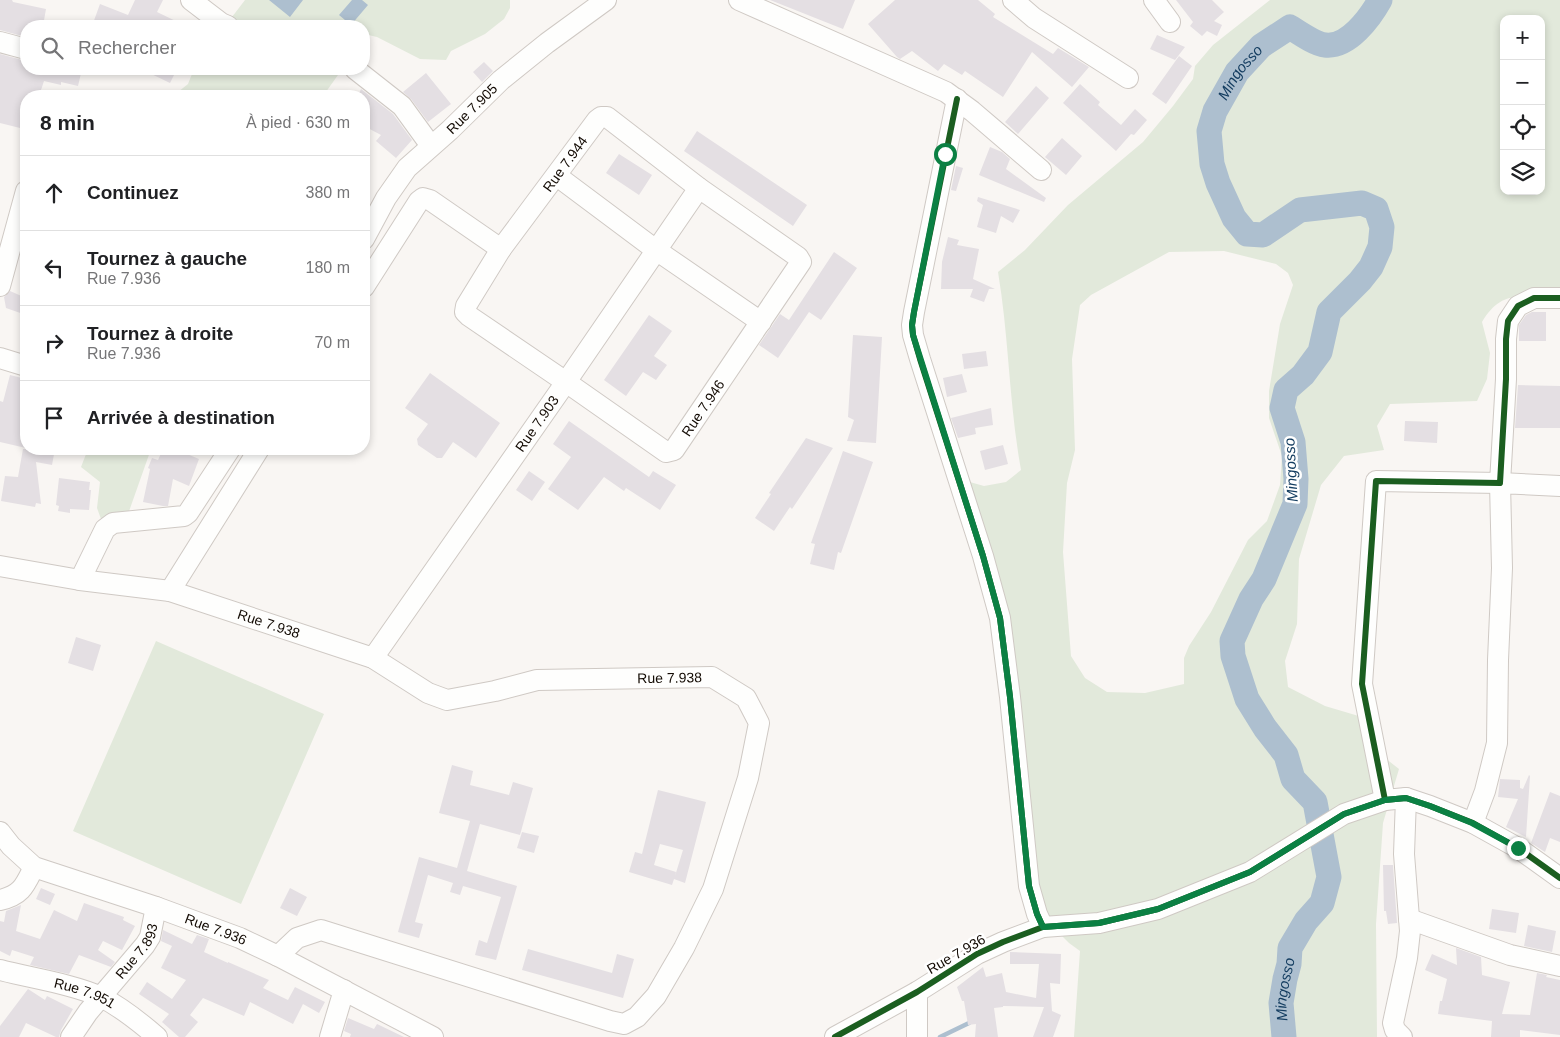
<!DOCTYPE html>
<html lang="fr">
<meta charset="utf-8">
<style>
body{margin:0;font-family:Arial,sans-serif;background:#f2f2f2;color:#202124}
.controls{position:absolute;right:15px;top:15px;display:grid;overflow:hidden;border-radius:10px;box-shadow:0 2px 8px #0003}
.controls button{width:45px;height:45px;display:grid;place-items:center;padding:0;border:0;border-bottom:1px solid #e0e0e0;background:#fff;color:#202124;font:25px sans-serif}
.stop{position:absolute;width:15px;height:15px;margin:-11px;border:4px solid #0b8043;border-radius:50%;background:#fff}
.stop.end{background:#0b8043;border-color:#fff;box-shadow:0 1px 5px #0008}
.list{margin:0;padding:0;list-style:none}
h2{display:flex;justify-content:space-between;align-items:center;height:65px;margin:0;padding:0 20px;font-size:21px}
h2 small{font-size:16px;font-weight:400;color:#757577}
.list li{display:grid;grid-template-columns:32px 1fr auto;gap:15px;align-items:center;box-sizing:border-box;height:75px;padding:0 20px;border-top:1px solid #e0e0e0}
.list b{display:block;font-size:19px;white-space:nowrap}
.list p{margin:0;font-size:16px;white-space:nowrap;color:#757577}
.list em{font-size:16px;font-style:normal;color:#757577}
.icon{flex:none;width:28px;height:28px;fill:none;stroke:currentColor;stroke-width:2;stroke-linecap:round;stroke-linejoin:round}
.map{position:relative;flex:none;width:1560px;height:1037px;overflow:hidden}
.search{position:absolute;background:#fff;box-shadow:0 2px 8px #0003;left:20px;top:20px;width:350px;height:55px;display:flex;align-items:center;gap:12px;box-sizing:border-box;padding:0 18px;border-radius:20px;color:#757577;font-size:19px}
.panel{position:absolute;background:#fff;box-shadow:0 2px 8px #0003;left:20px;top:90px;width:350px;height:365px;border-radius:20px}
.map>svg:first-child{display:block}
.green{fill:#e2e9db;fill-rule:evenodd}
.water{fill:#adbfcf}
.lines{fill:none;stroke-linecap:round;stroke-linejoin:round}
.stream{stroke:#adbfcf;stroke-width:4.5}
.river{stroke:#adbfcf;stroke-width:25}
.building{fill:#e4dfe3;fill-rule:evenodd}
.minor-casing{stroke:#cfc9c4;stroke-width:22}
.minor{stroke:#fefefd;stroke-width:20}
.cycleway-casing{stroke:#fff;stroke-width:9}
.cycleway{stroke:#1b5e20;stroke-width:6}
.route{stroke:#0b8043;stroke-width:6}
.labels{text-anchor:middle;stroke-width:5;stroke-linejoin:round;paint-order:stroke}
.street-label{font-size:14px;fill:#130b04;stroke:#fff}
.water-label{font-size:15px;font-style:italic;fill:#153e61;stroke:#fff}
</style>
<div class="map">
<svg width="1560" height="1037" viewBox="0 0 1560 1037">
<rect width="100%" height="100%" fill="#f9f6f3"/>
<!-- green -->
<path class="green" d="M245,0H510V8L504,19L485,34L451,51L446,60L420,59L377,37L364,34V26H231L232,17Z
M1270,0H1560V305C1526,296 1503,287 1482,322L1490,353L1487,379L1477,401L1390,404L1377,426L1384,450L1344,456L1321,485L1299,559L1297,624L1285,661L1288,687L1325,706L1362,717L1385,758L1399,769L1383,823L1376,924L1377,1037H1074L1080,951L1069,943L1022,896L998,631L952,477L984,486L1006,482L1021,470C1009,404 1009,337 998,272L1025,250L1068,205L1143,142L1173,106L1193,79L1195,66L1213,45ZM1504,19H1541V191H1504ZM1224,251L1276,264L1288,273L1293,285L1280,324L1269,391V418L1282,456L1280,485L1267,521L1248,540L1211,612L1189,646L1184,658V684L1145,693L1107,692L1085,678L1071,656L1063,552L1067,483L1075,450L1072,359L1080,305L1091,295L1169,252Z
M194,69H341L338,75L323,96H132L133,90L178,92L188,84Z
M88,449H151L127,517L101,519L97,508L100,482L81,467Z
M156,641L324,714L241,904L73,831Z"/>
<!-- water -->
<path class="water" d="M269,0H303L290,17Z
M352,0H362L368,5L351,25L339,15Z"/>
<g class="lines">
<!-- stream -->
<path class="stream" d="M940,1037L969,1023"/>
<!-- river -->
<path class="river" id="s1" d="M1284,1037L1281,1003L1285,979L1289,964L1290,948L1306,921L1322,903L1329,877L1315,802L1293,779L1286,755L1265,728L1247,699L1233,656L1232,641L1251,599L1264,579L1295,504L1296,479L1293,442L1282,408L1286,390L1303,375L1320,352L1329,312L1360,281L1371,267L1380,247L1382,227L1376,209L1362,203L1300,210L1263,235L1247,234L1234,218L1218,183L1212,164L1209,131L1215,111L1237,72L1261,46L1290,27C1298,32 1315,44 1325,45C1348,48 1370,18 1380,0"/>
</g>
<!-- building -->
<path class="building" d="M0,0H12L13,2L46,9L43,26H26V37L0,30Z
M135,0H163L157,12L186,26H92L100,4L128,15Z
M770,0H855L843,29Z
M895,0H978L995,14L993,17L1053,54L1058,48L1089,67L1072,87L1032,52L1003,97L965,71L962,75L944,64L938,71L912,51L900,59L897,57L868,24Z
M1176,0H1212L1224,12L1214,21L1222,25L1217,36L1207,31L1202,36L1190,26L1193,22Z
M1157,35L1185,47L1175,60L1150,49Z
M0,54L26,61V69H82L78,86L61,82V85L44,81L39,96H26V103L20,128L0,123Z
M1179,56L1192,66L1166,104L1152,94Z
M484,62L493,71L482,82L473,72Z
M141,69H177L170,83Z
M426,73L451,104L428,122L411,99L403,92Z
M1080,84L1100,102L1098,105L1121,125L1135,109L1147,120L1134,135L1131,134L1116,151L1063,103Z
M1036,86L1049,98L1018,134L1005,122Z
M361,89L393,114L412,140L396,158L376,141L381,135L364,126V96H358Z
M697,131L807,205L793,226L684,151Z
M1062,138L1082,156L1066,175L1045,157Z
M990,147L1002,152L1010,159L1006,169L1046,198L1044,202L979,175Z
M619,154L652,175L639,195L606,173Z
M956,166L963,168L956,191L951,190Z
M978,197L1001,204L1020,210L1013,223L1001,216L996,233L977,227L983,205L977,201Z
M948,237L959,240L957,245L979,249L973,279L995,289H989L984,302L970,297L973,289H941L942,262Z
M834,252L857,268L821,320L809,312L778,358L759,345L780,314L789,320Z
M10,291L26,298V315L6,308L4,297Z
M1532,312H1546V341H1519V325L1526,315Z
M649,315L672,331L654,356L667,365L656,380L643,372L626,396L604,380Z
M853,335L882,337L876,443L847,441L854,420L848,417Z
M986,351L988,366L964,369L962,354Z
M430,373L500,423L476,458L453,442L442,458H437L418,445L417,439L428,424L405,408Z
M962,374L967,392L947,397L943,378Z
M10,375L26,379V448L0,442V401L3,402Z
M1518,385L1560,386V428H1515Z
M991,408L993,425L975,428L976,434L958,438L951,418Z
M569,421L649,477L653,471L676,485L660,510L626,488L624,491L604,477L578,510L548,489L571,457L553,444Z
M1405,421L1438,422L1437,443L1404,441Z
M806,438L833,448L792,509L790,507L774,531L755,518L771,494L769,493Z
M1003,445L1008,464L985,470L980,451Z
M23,449H55L52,465L36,462L41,504L36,503L35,507L1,501L5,476L18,477Z
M163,449H175L199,459L189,486L173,479L168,506H163L143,502L150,469L148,468L152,458L158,460Z
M843,451L873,462L841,553L838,552L834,570L810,564L815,544L811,543Z
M529,471L545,482L532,501L516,490Z
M59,478L90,482L89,490H91L89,510L70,509V513L58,511L59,506L56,505Z
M76,637L101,645L93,671L68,663Z
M452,765L473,771L470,785L509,795L513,782L533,788L520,835L480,824L467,871L517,886L496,960L475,955L479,940L487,943L501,897L463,886L460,895L450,892L453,883L428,875L415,922L423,924L419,938L398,932L419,857L457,868L470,821L439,813Z
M1529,775L1530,776L1526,837L1506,827L1518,799L1498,797L1500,779L1520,780V788L1523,789Z
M658,790L706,802L685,883L674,879L672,885L629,872L635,852L642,854ZM660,844L683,850L675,876L676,872L654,865Z
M1550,792L1560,796V842L1550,838L1545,852L1531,843Z
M522,832L539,836L534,853L517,848Z
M1383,865H1393L1397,923L1388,924L1386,911H1384Z
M41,888L55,894L50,905L36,899Z
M290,888L307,897L297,916L280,908Z
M84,903L124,917L123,920L135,926L122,950L103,941L98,950L115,962L111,967L79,955L69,974L30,965L34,957L12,950L10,956L0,951V921L4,922L6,911L21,905L16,931L40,939L54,910L77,921Z
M1492,909L1519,913L1516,933L1489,929Z
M1528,925L1556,931L1552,952L1524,946Z
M163,930L192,944L197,935L209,939L204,952L228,963V962L269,980L263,988L288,1000L295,987L325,1002L319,1013L303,1004L293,1024L250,1002L244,1016L203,998L190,1015L198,1022L185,1037H179L162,1022L169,1014L139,994L147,982L172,999L186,980L161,968L172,946L161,941Z
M1456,948L1481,957L1482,975L1510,982L1502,1014L1530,1015L1537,973L1547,975L1546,977L1560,980V1035L1520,1030V1037H1491L1492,1021L1438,1014L1440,1001H1442L1447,979L1425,970L1432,954L1457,965Z
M528,949L612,973L617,954L634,959L623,998L522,970Z
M1010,952L1061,954L1060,984L1050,983L1052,1011L1061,1015L1053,1037H1033L1044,1007L1003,1006V1007L994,1008L998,1037H975L976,1024L968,1025L964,1001H962L957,987L983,967L986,977L1002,973L1006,992L1036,998L1039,964H1010Z
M28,989L45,1000L47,996L73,1009L61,1030L59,1037H56L26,1023L19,1037H0V1026Z
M348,1018L374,1029L377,1024L404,1037H350L351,1034L344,1031Z"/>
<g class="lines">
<defs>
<g id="minor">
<path d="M191,0L221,23L228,26"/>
<path d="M739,0L946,92L972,111L1041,170"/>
<path d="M1013,0L1034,18L1128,78"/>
<path d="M1154,0L1170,22"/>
<path d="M0,42L26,49"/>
<path d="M355,69L402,106L431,146"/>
<path d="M957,99L914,312L912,325L913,335L920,359L983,556L1000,618L1010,697L1029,886L1037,914L1043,927"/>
<path d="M601,117H607L699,188L798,257L801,262L674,450L666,452L566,382L469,316L465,312L466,306L501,249L597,120Z"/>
<path d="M557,176L656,250L761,322"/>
<path id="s2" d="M364,239L386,198L407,168L450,130L501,80L547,43L606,0"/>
<path d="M0,286L26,191"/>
<path d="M364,287L419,201L423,198L430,200L501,249"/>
<path d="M0,358L26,366"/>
<path id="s3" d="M0,566L80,580L170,591L373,658L428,693L447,700L495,691L537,680L712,677L746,698L759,723L748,778L713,889L684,948L656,996L637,1017L624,1024L610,1021L321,930L297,938L278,956"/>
<path d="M80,580L105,529L113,523L184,516L188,513L230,449"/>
<path d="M170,591L259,449"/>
<path id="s4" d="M373,658L566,382L699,188"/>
<path d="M1385,800L1362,684L1376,481L1500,483L1506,379V339L1508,321L1518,306L1534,298H1560"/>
<path d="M1473,823L1485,791L1497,743L1498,660L1502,568L1500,483L1560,486"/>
<path id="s5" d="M0,832L11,846L34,867L156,907L240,938L278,956L433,1037"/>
<path d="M0,900C22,895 25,885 34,867"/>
<path d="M1409,919L1510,955L1560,966"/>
<path id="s6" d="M0,970C30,978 73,984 101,997C119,1006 142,1024 157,1037"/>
<path d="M917,992V1037"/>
<path id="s7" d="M71,1037L88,1012L145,945L150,937L156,907"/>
<path d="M330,1037L344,990"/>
<path d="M835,1037L917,992L977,954L1003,942L1043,927L1099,923L1158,909L1250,872L1344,814L1385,800L1406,798L1430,806L1473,823L1518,848L1560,878"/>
<path d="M1402,1037L1395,1030L1393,1023L1407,958L1410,931L1404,854L1406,798"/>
</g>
</defs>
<!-- minor casing -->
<use href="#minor" class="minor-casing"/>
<!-- minor -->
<use href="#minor" class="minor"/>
<defs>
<path id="cycleway" d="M957,99L914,312L912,325L913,335L920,359L983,556L1000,618L1010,697L1029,886L1037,914L1043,927
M1385,800L1362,684L1376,481L1500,483L1506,379V339L1508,321L1518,306L1534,298H1560
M835,1037L917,992L977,954L1003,942L1043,927L1099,923L1158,909L1250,872L1344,814L1385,800L1406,798L1430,806L1473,823L1518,848L1560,878"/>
</defs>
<!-- cycleway casing -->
<use href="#cycleway" class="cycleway-casing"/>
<!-- cycleway -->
<use href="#cycleway" class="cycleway"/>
</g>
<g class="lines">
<!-- route -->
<path class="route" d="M945,154L914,312L912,325L913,335L983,556L1000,618L1010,697L1029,886L1037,914L1043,927L1099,923L1158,909L1250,872L1344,814L1385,800L1406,798L1430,806L1472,823L1518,848"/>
</g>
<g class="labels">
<!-- street labels -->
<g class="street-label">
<text dy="5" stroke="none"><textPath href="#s2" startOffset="171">Rue 7.905</textPath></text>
<text transform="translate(565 164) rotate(-54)" y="5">Rue 7.944</text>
<text transform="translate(703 408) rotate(-56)" y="5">Rue 7.946</text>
<text dy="5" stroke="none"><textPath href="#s4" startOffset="286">Rue 7.903</textPath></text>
<text dy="5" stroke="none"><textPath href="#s3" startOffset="276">Rue 7.938</textPath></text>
<text dy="5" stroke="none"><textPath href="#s3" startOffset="696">Rue 7.938</textPath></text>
<text dy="5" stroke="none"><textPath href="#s5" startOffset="241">Rue 7.936</textPath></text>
<text dy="5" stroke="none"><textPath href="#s7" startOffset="109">Rue 7.893</textPath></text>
<text transform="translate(956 954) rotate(-30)" y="5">Rue 7.936</text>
<text dy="5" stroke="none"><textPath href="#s6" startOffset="88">Rue 7.951</textPath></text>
</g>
<!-- water labels -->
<g class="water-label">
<text dy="5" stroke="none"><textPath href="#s1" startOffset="1234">Mingosso</textPath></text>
<text transform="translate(1291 470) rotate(-93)" y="5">Mingosso</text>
<text dy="5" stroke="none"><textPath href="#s1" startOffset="48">Mingosso</textPath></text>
</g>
</g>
</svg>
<div class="controls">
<button>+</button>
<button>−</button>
<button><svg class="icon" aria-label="locate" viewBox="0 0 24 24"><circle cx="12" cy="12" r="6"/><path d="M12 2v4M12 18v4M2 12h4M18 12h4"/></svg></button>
<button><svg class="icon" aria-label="layers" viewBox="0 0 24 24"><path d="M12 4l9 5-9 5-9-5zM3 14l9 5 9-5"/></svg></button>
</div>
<div class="stop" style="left:945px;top:154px"></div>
<div class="stop end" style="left:1518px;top:848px"></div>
<div class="search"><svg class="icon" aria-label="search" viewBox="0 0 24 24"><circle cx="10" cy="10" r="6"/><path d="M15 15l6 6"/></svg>Rechercher</div>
<section class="panel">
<h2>8 min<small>À pied · 630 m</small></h2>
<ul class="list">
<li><svg class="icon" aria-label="ahead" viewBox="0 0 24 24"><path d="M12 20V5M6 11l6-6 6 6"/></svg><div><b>Continuez</b></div><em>380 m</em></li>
<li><svg class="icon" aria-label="left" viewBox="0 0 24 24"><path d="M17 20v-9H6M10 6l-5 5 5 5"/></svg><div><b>Tournez à gauche</b><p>Rue 7.936</p></div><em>180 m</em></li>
<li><svg class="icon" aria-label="right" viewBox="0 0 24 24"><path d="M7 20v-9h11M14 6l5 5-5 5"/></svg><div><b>Tournez à droite</b><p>Rue 7.936</p></div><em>70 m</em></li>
<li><svg class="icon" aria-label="arrive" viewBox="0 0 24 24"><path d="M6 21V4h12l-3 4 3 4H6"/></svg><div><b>Arrivée à destination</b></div></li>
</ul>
</section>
</div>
